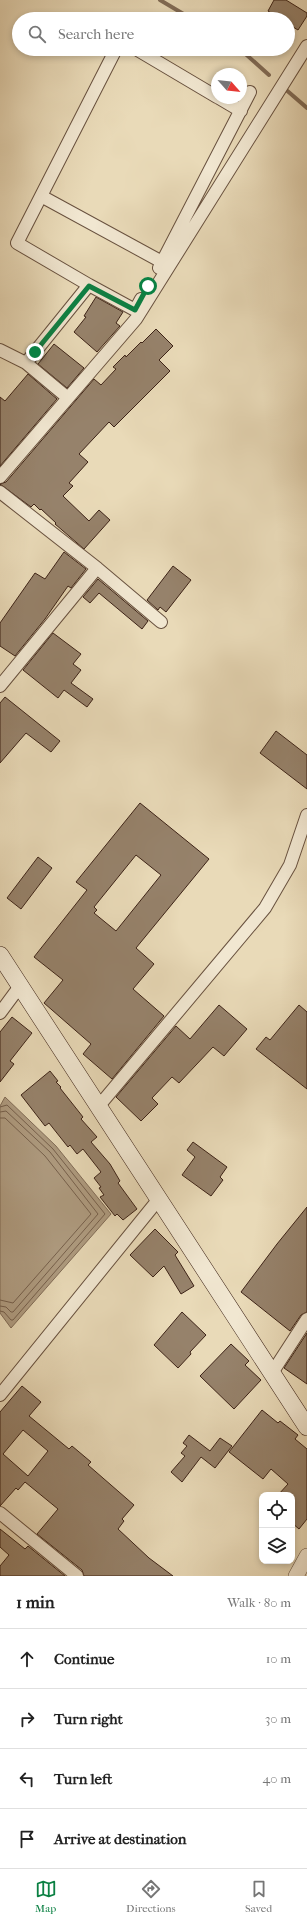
<!DOCTYPE html>
<meta charset="utf-8">
<style>
body{margin:0;font-family:"IM FELL French Canon",serif;background:#f6f6f6;color:#222}
.controls{position:absolute;right:12px;bottom:12px;display:grid;overflow:hidden;border-radius:8px;box-shadow:0 2px 6px #0003}
.controls button{width:36px;height:36px;display:grid;place-items:center;padding:0;border:0;border-bottom:1px solid #e0e0e0;background:#fff;color:#222;font:20px sans-serif}
.compass{position:absolute;left:211px;top:68px;width:36px;height:36px;border-radius:50%;background:#fff;box-shadow:0 2px 6px #0003;rotate:117deg}
.stop{position:absolute;width:12px;height:12px;margin:-9px;border:3px solid #0b8043;border-radius:50%;background:#fff}
.stop.end{background:#0b8043;border-color:#fff;box-shadow:0 1px 4px #0008}
.list{margin:0;padding:0;list-style:none}
h2{display:flex;justify-content:space-between;align-items:center;height:52px;margin:0;padding:0 16px;font-size:17px}
h2 small{font-size:13px;font-weight:400;color:#767676}
.list li{display:grid;grid-template-columns:26px 1fr auto;gap:12px;align-items:center;box-sizing:border-box;height:60px;padding:0 16px;border-top:1px solid #e0e0e0}
.list b{display:block;font-size:15px;white-space:nowrap}
.list em{font-size:13px;font-style:normal;color:#767676}
.icon{flex:none;width:22px;height:22px;fill:none;stroke:currentColor;stroke-width:2;stroke-linecap:round;stroke-linejoin:round}
.map{position:relative;flex:none;width:307px;height:1576px;overflow:hidden}
.search{position:absolute;background:#fff;box-shadow:0 2px 6px #0003;left:12px;right:12px;top:12px;height:44px;display:flex;align-items:center;gap:10px;box-sizing:border-box;padding:0 14px;border-radius:22px;color:#767676;font-size:15px}
.sheet{height:292px;background:#fff}
nav{display:flex;justify-content:space-around;align-items:center;box-sizing:border-box;height:56px;border-top:1px solid #e0e0e0;background:#fff;font-size:11px;color:#767676}
nav a{display:grid;justify-items:center;gap:2px}
nav .on{color:#0b8043}
.map>svg:first-child{display:block}
.water{fill:#af9c81;stroke:#816c57}
.lines{fill:none;stroke-linecap:round;stroke-linejoin:round}
.shore{stroke:#76604c;stroke-width:1}
.stream{stroke:#816c57;stroke-width:4}
.building{fill:#96826b;stroke:#3d2317;fill-rule:evenodd}
.minor-casing{stroke:#68513f;stroke-width:14}
.tertiary-casing{stroke:#68513f;stroke-width:16}
.secondary-casing{stroke:#3d2317;stroke-width:18}
.minor{stroke:#f1e7d1;stroke-width:12}
.tertiary{stroke:#f1e7d1;stroke-width:15}
.secondary{stroke:#f1e7d1;stroke-width:17}
.route{stroke:#0b8043;stroke-width:5}
</style>
<div class="map">
<svg width="307" height="1576" viewBox="0 0 307 1576">
<rect width="100%" height="100%" fill="#e9dab8"/>
<filter id="stains"><feTurbulence type="fractalNoise" baseFrequency=".005" numOctaves="4"/><feColorMatrix values="0 0 0 0 .2 0 0 0 0 .09 0 0 0 0 .02 0 0 0 .5 -.17"/></filter>
<radialGradient id="worn" r=".72"><stop offset=".6" stop-color="#630" stop-opacity="0"/><stop offset="1" stop-color="#630" stop-opacity=".3"/></radialGradient>
<!-- water -->
<path class="water" d="M5,1097L56,1146L111,1214L11,1328L0,1313V1106Z"/>
<g class="lines">
<!-- shore -->
<path class="shore" d="M0,1107L7,1105L53,1149L105,1214L13,1320H11L4,1312L0,1311
M0,1112L6,1111L50,1152L98,1214L13,1312H11L6,1307L0,1306
M0,1118H5L45,1156L91,1214L13,1303L0,1300"/>
<!-- stream -->
<path class="stream" d="M160,0L192,19
M240,49L269,75
M284,88L307,108"/>
</g>
<!-- building -->
<path class="building" d="M274,0H286L307,13V16L298,30L288,24V19H280L268,11Z
M96,297L123,312L116,323L120,326L97,352L74,332L86,317L84,316Z
M156,329L173,346L159,360L170,371L114,427L109,422L79,454L88,462L69,483L73,486L63,496L89,521L99,510L110,520L84,549L55,524L56,523L41,509L40,510L34,504L31,507L0,484L6,482L94,379L101,385L116,369L113,367L125,355L126,357L141,342L142,343Z
M54,344L84,368L67,388L38,364Z
M28,374L57,399L0,466V397L5,401Z
M64,552L86,569L71,588L68,586L45,619L15,656L0,646V623L35,573L45,579Z
M173,566L191,580L166,612L160,607L158,610L147,600Z
M98,579L148,621L142,629L99,593L90,603L83,597Z
M53,633L81,654L73,664L81,670L71,683L93,699L87,707L64,690L58,698L23,670Z
M5,697L60,741L51,752L26,733L0,763V703Z
M276,731L307,755V789L260,753Z
M140,803L209,859L136,948L154,964L133,989L164,1016L112,1079L83,1054L91,1044L44,1003L63,980L34,957L87,890L76,882ZM136,855L161,875L116,931L94,913L97,910L94,907Z
M38,857L52,868L21,909L7,898Z
M219,1005L247,1029L224,1056L213,1047L179,1083L172,1077L152,1098L158,1104L141,1121L116,1097L176,1026L190,1039Z
M299,1005L307,1012V1089L256,1049L266,1037L270,1040Z
M12,1017L32,1033L10,1061L14,1064L0,1082V1032Z
M50,1071L58,1081L56,1082L61,1087L60,1088L83,1117L81,1119L97,1137L91,1142L110,1164L120,1181L118,1183L137,1209L123,1220L117,1214L115,1216L100,1197L104,1195L99,1188L101,1187L94,1178L101,1172L83,1149L77,1154L70,1145L68,1147L49,1123L45,1126L21,1095Z
M193,1142L227,1167L220,1177L223,1180L211,1196L182,1175L195,1157L187,1150Z
M307,1207V1312L301,1315L290,1331L241,1292L277,1244Z
M155,1229L178,1252L175,1255L194,1286L181,1294L164,1266L153,1277L130,1255Z
M182,1312L206,1335L190,1352L191,1354L178,1368L154,1345Z
M307,1333V1384L284,1368Z
M231,1344L249,1361L245,1365L261,1380L234,1409L200,1376Z
M22,1386L41,1402L29,1416L69,1449L72,1446L91,1462L88,1465L134,1505L122,1519L124,1521L118,1529L149,1558L173,1576H84L82,1570L37,1534L58,1509L25,1482L18,1490L16,1488L0,1506V1412ZM23,1430L48,1451L28,1476L3,1454Z
M262,1410L278,1423L280,1421L298,1435L295,1439L307,1449V1519L299,1529L292,1523V1495H278L288,1484L271,1469L263,1479L229,1452Z
M189,1435L210,1451L220,1438L232,1446L215,1468L201,1457L182,1482L171,1472L185,1456L181,1453L187,1446L183,1443Z
M0,1529L25,1549L28,1546L65,1576H0V1566L9,1555L0,1547Z"/>
<g class="lines">
<defs>
<path id="minor" d="M136,49L217,97
M219,98L241,111
M41,196L162,262
M159,268L250,92
M89,285L17,243L116,49
M0,350L26,363L68,398
M26,363L89,285L135,310L141,299
M0,477L136,319L307,46
M0,492L97,568L161,622
M0,686L97,568
M0,1013L20,986
M98,1107L265,908L290,865L307,815
M272,1373L307,1319
M0,1395L158,1200
M0,1513L77,1576"/>
<path id="tertiary" d="M296,1576L307,1556"/>
<path id="secondary" d="M0,955L307,1427"/>
</defs>
<!-- minor casing -->
<use href="#minor" class="minor-casing"/>
<!-- tertiary casing -->
<use href="#tertiary" class="tertiary-casing"/>
<!-- secondary casing -->
<use href="#secondary" class="secondary-casing"/>
<!-- minor -->
<use href="#minor" class="minor"/>
<!-- tertiary -->
<use href="#tertiary" class="tertiary"/>
<!-- secondary -->
<use href="#secondary" class="secondary"/>
</g>
<g class="lines">
<!-- route -->
<path class="route" d="M35,352L89,286L135,310L148,286"/>
</g>
<rect width="100%" height="100%" filter="url(#stains)"/>
<rect width="100%" height="100%" fill="url(#worn)"/>
</svg>
<div class="controls">
<button><svg class="icon" aria-label="locate" viewBox="0 0 24 24"><circle cx="12" cy="12" r="6"/><path d="M12 2v4M12 18v4M2 12h4M18 12h4"/></svg></button>
<button><svg class="icon" aria-label="layers" viewBox="0 0 24 24"><path d="M12 4l9 5-9 5-9-5zM3 14l9 5 9-5"/></svg></button>
</div>
<svg class="compass" viewBox="-18 -18 36 36"><path d="M0-13l5 13h-10z" fill="#e53935"/><path d="M0 13l5-13h-10z" fill="#767676"/></svg>
<div class="stop" style="left:148px;top:286px"></div>
<div class="stop end" style="left:35px;top:352px"></div>
<div class="search"><svg class="icon" aria-label="search" viewBox="0 0 24 24"><circle cx="10" cy="10" r="6"/><path d="M15 15l6 6"/></svg>Search here</div>
</div>
<section class="sheet">
<h2>1 min<small>Walk · 80 m</small></h2>
<ul class="list">
<li><svg class="icon" aria-label="ahead" viewBox="0 0 24 24"><path d="M12 20V5M6 11l6-6 6 6"/></svg><div><b>Continue</b></div><em>10 m</em></li>
<li><svg class="icon" aria-label="right" viewBox="0 0 24 24"><path d="M7 20v-9h11M14 6l5 5-5 5"/></svg><div><b>Turn right</b></div><em>30 m</em></li>
<li><svg class="icon" aria-label="left" viewBox="0 0 24 24"><path d="M17 20v-9H6M10 6l-5 5 5 5"/></svg><div><b>Turn left</b></div><em>40 m</em></li>
<li><svg class="icon" aria-label="arrive" viewBox="0 0 24 24"><path d="M6 21V4h12l-3 4 3 4H6"/></svg><div><b>Arrive at destination</b></div></li>
</ul>
</section>
<nav>
<a class="on"><svg class="icon" aria-label="map" viewBox="0 0 24 24"><path d="M3 6l6-2 6 2 6-2v14l-6 2-6-2-6 2zM9 4v14M15 6v14"/></svg>Map</a>
<a><svg class="icon" aria-label="directions" viewBox="0 0 24 24"><path d="M12 3l9 9-9 9-9-9zM9 14v-3h6M13 9l2 2-2 2"/></svg>Directions</a>
<a><svg class="icon" aria-label="saved" viewBox="0 0 24 24"><path d="M7 4h10v16l-5-4-5 4z"/></svg>Saved</a>
</nav>
